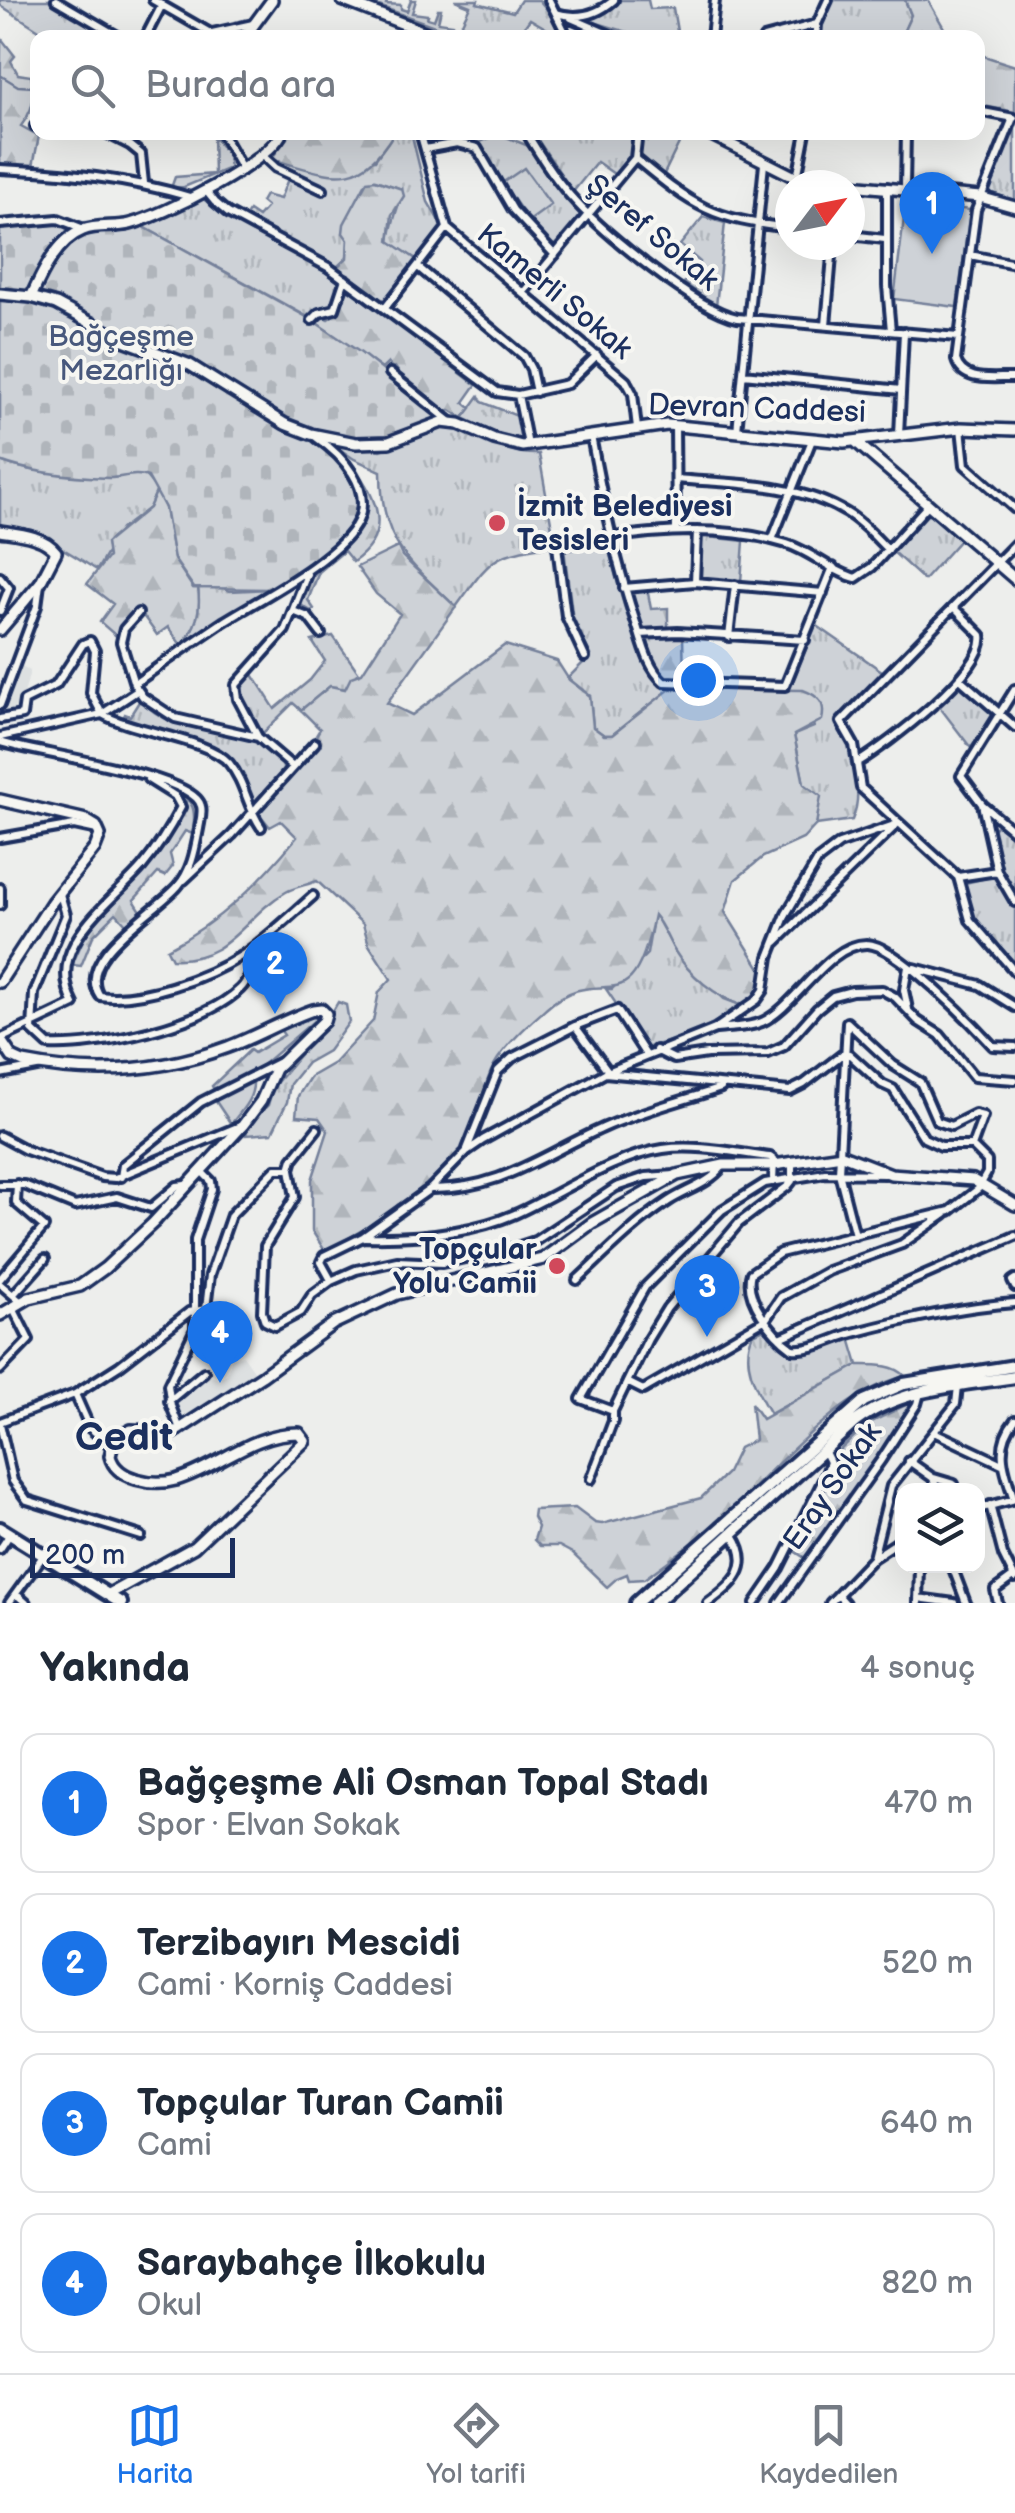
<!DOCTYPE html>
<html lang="tr">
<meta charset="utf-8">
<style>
body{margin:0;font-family:"Balsamiq Sans",sans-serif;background:#f2f2f3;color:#1f2937}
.controls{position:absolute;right:30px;bottom:30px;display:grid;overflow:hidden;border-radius:20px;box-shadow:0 10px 40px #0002}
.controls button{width:90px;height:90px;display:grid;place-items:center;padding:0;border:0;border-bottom:2px solid #e0e1e3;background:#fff;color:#1f2937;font:50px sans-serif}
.compass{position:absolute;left:775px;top:170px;width:90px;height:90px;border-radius:50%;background:#fff;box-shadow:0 10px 40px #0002;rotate:58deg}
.scale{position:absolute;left:30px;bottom:25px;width:205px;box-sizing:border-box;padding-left:10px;border:5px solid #1b2f5e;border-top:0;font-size:28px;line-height:35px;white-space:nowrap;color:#1b2f5e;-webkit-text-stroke:8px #f6f6f2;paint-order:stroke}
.you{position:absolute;left:698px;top:680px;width:35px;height:35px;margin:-25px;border:8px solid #fff;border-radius:50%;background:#1a73e8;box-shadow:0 0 0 15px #1a73e833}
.badge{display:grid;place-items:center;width:65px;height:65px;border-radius:50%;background:#1a73e8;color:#fff;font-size:32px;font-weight:700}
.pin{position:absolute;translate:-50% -82px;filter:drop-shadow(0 2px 5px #0008)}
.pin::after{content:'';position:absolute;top:52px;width:35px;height:30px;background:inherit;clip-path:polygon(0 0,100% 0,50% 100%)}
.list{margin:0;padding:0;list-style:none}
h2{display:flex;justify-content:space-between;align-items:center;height:130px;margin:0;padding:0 40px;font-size:42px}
h2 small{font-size:32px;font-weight:400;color:#747a83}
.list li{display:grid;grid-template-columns:65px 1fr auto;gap:30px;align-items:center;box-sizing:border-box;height:140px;margin:0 20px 20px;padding:0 20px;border:2px solid #e0e1e3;border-radius:20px}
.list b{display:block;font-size:38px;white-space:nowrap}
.list p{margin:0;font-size:32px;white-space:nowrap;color:#747a83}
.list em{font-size:32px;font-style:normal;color:#747a83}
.icon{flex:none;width:55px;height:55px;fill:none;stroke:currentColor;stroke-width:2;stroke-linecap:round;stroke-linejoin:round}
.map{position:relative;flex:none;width:1015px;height:1603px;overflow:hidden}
.search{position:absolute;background:#fff;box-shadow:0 10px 40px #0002;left:30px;right:30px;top:30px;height:110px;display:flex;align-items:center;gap:25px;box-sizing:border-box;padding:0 35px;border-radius:20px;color:#747a83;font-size:38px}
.sheet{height:770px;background:#fff}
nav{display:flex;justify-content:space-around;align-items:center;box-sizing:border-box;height:140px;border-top:2px solid #e0e1e3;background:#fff;font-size:28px;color:#747a83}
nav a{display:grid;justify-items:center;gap:5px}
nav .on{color:#1a73e8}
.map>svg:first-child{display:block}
.built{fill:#dde0e1}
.grass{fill:url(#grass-tufts);stroke:#74809a;stroke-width:2.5}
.forest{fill:url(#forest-firs);stroke:#74809a;stroke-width:2.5}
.cemetery{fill:url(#cemetery-stones);stroke:#74809a;stroke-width:2.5}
.pitch{fill:#ced2d7;stroke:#74809a;stroke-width:2.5}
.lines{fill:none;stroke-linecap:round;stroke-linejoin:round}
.stream{stroke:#6e7a96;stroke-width:2.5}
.minor-casing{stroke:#1b2f5e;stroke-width:14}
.secondary-casing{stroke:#1b2f5e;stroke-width:16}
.primary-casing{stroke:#1b2f5e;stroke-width:18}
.minor{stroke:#f6f6f2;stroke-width:6}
.secondary{stroke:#f6f6f2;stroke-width:9}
.primary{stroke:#f6f6f2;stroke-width:10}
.poi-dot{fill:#d1495b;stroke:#f6f6f2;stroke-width:4}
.labels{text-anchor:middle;stroke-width:8;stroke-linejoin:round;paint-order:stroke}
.street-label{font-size:30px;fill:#1b2f5e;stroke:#f6f6f2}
.park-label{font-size:30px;fill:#48587c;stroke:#f6f6f2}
.poi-label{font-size:30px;font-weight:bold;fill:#1b2f5e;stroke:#f6f6f2;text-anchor:start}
.district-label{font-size:40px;font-weight:bold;fill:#1b2f5e;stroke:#f6f6f2}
</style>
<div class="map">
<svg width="1015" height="1603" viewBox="0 0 1015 1603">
<defs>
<pattern id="grass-tufts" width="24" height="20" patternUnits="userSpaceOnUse" patternTransform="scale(2.5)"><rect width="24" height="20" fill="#ced2d7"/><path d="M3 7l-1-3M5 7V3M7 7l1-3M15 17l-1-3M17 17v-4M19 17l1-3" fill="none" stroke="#b0b5bb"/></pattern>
<pattern id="forest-firs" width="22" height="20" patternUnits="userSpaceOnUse" patternTransform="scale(2.5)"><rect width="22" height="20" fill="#ced2d7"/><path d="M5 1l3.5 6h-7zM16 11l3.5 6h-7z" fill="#b0b5bb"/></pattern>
<pattern id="cemetery-stones" width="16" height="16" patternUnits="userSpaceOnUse" patternTransform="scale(2.5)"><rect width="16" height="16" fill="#ced2d7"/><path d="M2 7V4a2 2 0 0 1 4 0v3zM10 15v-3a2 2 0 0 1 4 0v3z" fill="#b0b5bb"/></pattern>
</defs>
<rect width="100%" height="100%" fill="#edeeec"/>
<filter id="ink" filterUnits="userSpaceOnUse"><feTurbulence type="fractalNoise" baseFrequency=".01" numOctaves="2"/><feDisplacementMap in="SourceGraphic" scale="20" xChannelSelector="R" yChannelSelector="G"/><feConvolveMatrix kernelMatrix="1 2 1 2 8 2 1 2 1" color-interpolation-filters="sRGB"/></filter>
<g filter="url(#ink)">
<!-- built -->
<path class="built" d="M22,666L30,671L19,714L0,717L15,671Z
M243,1355L257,1375L214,1404L192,1415L181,1413L175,1399L205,1374L218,1379L227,1374L232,1358Z"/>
<!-- grass -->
<path class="grass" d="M0,0H50L115,37H50L0,5Z
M362,0H387L386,4L401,5V9L407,11L411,0H416L412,13L428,15L427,18L434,20L438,9H441L438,22L453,24V27L459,29L470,6L455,0H478L477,3L513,12L521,0H539L549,12L561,37L530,19L517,37H465Z
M620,0H648L650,9L673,8L678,37H644L587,20L601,15Z
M832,0H905L911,15L901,37L819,38L823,16Z
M1015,125V201L987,191Z
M411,132L428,202L442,226L419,261L389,242C391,222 399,209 402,189L375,180L348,240L347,258L337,267L245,217L249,211L258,217L267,207L261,202L265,195L280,199L288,179L322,193L324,186L271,159L310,169L375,160L394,133Z
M533,133H634C635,152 629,161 617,176L597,162L573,192Z
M640,133H684L663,176L639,158Z
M499,134L531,147L581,214L553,247C520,215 499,184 480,142Z
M213,135L228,156L230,168L184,187L171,188L175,177L214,174Z
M202,198L223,214L341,281L333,304L308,317L142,226Z
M703,217L725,223L716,306L684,283L700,262L680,245Z
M479,396L482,402L517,416L523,435L521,439L507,438L463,418Z
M446,426C479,432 503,456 539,454L555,545C490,555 494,555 456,607C407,560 381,544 381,471L354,459L328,441L381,450Z
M0,461C45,478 97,475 144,474L157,490L149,508L121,529L97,570C65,550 38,531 0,525Z
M929,513L960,540L924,580L893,552Z
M700,536L744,541L741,582L699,578Z
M607,542C615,573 639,679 670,689L612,735H604L593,727L590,696L568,678L591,655L573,621L564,549Z
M222,587L230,591L271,589L181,645C196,629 201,610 198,588Z
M647,588L651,609L668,608V627L642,630L629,591Z
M816,625L886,674L836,720C852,746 865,791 852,820L816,825L820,796L804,784L794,735L814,727L789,690Z
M333,636L359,673L345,689L330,686L301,710L293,703L261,735C252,710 228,697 252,673L275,709L310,680L325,661L312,641Z
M961,684L994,713L971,748L938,705Z
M140,700C150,709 159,717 172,721C196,728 281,736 283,768C284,779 263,796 255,804L240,772L223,752L122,721L125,714L130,716Z
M997,825L1015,838V895C1004,875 993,855 991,831Z
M995,876L1015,907V962C993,940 964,915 965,883Z
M654,913L675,951L724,999L743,1006L692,1035L646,1048L606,989H612L647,954Z
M338,1002L346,1005L349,1022L328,1051L307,1063L290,1084L287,1102L272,1133L246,1135L248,1125L268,1105L273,1087L326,1023Z
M245,1081H253C254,1098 242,1110 231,1124L215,1100Z
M764,1329L788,1351L798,1355L850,1338L858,1365L770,1414C756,1390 740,1360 753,1334Z"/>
<!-- forest -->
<path class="forest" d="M905,0H928L949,37H901L911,15Z
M1,38L15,56L11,61L18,74L31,76C37,95 33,111 21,126L39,136L33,166L0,164Z
M978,54L1015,66V112L978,105Z
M291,133H394C357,193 331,175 271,159Z
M375,180L402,189L404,196L392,215L389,241L419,261L384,301L337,267L347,258L348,240L343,233L344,224L367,181Z
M349,287L476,385L464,402L471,408L463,418L450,410L447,412L403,379L395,367L392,368L388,363L382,369L315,322L322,316L328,319L337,313Z
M358,473C381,505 389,537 353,562L344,551L319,572L308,600L314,609L311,611L299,604L309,580L363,521L367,502Z
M157,490L165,508L174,559L193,588H198C201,612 197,627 181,645L168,627L157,635L139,610L115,635L100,622L113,604L87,584L108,557L106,543L149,508Z
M398,547L402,556L456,607L387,703L412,715L505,645L557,661L569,680L590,696L593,727L604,735H612L670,689L803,690C819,696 826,703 822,720L794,735L804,784L821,796L816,825L803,839L763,857L735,880L725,912L762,971C761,989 758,996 743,1006C715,996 690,976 674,950C667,938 663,925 654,915C631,1032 602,958 547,1008C529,1024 506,1044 494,1065C481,1089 479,1120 465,1145C446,1181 362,1232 325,1251L312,1231V1180L328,1131L319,1118L296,1116L298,1096L310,1077L334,1063L373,1021L379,992L391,979L369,945L363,924L317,881C307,885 295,887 286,892C243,916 231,962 172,959L167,949C220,922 259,883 297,837L281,821L270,827L258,812L318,747L314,739L320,729L301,710L330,686L345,689L351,677L362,673L400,614L376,594L357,567Z
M683,635L684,678H664L655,666L646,636Z
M173,788C195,802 196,809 193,834L185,831L170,854L173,866L165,876L158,873L134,900L141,911L127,925L116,913L93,936L81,966L72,965L91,922L156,856L185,808L186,802Z
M310,1014L316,1019L259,1068L224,1087L213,1088L212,1086L250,1050L254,1053L284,1035L277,1025Z
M858,1365C874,1365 894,1364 905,1376C832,1395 773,1474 717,1522C694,1543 669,1561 644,1579L629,1580L627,1574L617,1578L607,1587L572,1553L559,1546H540L534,1540L538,1527L533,1517L534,1510L575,1508L595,1523L602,1524L701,1498L727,1473L739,1448L755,1440L751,1403L762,1419Z
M912,1402L914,1406L805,1558L791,1549L826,1484L838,1452L866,1425Z"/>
<!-- cemetery -->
<path class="cemetery" d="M37,222L60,223L84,235L142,226L312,320L361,353L438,414C406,448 354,439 313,434L335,453L358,495V513L349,530L294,577L271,589L194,588L174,559L165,508L148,477C135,472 122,478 109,478C75,477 32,473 0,461V228Z"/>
<!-- pitch -->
<path class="pitch" d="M524,168L551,205L529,221L502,183Z
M906,202L970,210L957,307L894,299Z"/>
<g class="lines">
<!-- stream -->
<path class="stream" d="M0,75L18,86L33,87"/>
<defs>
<path id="minor" d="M56,0L121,38
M153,0L219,38
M549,0L568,38
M556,13C578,20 597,15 614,0
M571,18L617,38
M212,33L253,24
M145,38L162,5
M711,38L715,0
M764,38L817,24
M816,38L817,24L828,0
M978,111L1014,118
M1013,118L976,210L956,360C963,384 994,377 1015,378
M35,126L38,125
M104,132L130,145L141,154L144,183
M221,132L242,169
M420,132L447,228L626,381L633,394L637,428
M526,132C540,156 557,182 576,202C605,234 696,309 737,318L958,337
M425,149L457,143L477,148L513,210L555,255
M262,155L276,168L323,190
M635,158C695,208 712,219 790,228
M0,169C65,172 127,178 190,197
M797,178L806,132
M887,187V286L891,331
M905,188L906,132
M206,191L215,202L228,213L328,267L497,392L518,395L567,384L597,355
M0,224L58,219L84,229
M850,235L885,239
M970,255L1015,264
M418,267L524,356L531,369L536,392
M523,293L635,158L638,132
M385,308L447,228
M312,320L319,313L335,309L345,279
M826,325L833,245
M390,373L451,422
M743,374L901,390
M518,395L528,445
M675,426L676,531
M961,428L965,465L1015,509
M737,431L764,164
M899,435L904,332
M591,436C603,501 616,563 637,626C643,645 648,668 664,682L785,686L833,567
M676,479C731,484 797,482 847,513C862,522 875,537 888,550
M772,540L812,440
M1015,544L841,722L854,745L861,788L958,877L970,920L1015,972
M0,577L9,588L0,611
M695,582L697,531
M624,588L695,582L823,593
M293,611L308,617L321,634
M138,613L124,629L121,642L134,684L143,697L175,718L258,737L293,767
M640,634L678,632L805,640
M729,637L735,585
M585,657L566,616L557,546C632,533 713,521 787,544C812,552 832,572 856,578L872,567L928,505
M960,679L1015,727
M134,684C164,663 193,642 223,622C258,600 341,558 358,521C373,488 342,455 317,438
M1015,689L961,776L982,804L997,871L1015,902
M0,705L37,606L40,584
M102,714C133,732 209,739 229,763C245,782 247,807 261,827
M0,719L22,715L24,701L56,685L83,644L90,641L95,651L91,693L102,714
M0,737L102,714L137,691
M258,737L238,699L236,685L285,630L307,574
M0,742C33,753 194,774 201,806C203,813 200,822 199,829C195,849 192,870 178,886C157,911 73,958 100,996C140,1002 207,978 241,956C267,939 290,916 313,896
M857,763C886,745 988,670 981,635L955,609
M983,805L1015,832
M0,838L74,825L97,830
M958,877L997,871
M184,880L232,835L315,743
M0,888V905
M60,894L66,915L34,993L32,1030L48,1045C98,1048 203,1025 240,989C251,979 253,960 256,946
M776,942L896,825
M914,968L980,985L1015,1007
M908,1009L904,990L908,967
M716,1029C731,1027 748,1028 762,1022C796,1007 828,943 867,944C895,944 973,1024 993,1046L1015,1047
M0,1039L74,1004C43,947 110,904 142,867C157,849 170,828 181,807L175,796L148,779
M656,1050L674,1059L707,1054L768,1053L784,1046L817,1009L833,996L852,991L882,990L895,997L918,1021L940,1035L974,1077L1015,1080
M608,1071L575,1026L617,1010L646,1055
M605,1073L790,1091L804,1084L844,1053L849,1054L882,1084L893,1089L924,1138L941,1146H972L987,1161V1173L978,1189L950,1211L780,1253L751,1273C743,1298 773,1335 793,1349C812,1351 834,1338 853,1333C906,1319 960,1307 1015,1303
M0,1074L42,1066
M0,1136L26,1150L102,1177L115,1178L240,1126
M467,1149L498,1071L512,1058L575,1026
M290,1169L293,1159L317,1129
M121,1177L123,1165L201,1102L280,1062
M0,1185H24L75,1206L117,1197L151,1208L177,1186L185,1185
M430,1189C500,1190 542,1155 603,1128C641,1111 682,1101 721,1088
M855,1235L839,1173L847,1022L893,1065L920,1082L937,1121L951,1126L975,1114L983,1116L972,1146
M364,1237C415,1238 469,1234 515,1214C560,1194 614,1156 663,1149C697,1144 736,1153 770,1157L774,1160L773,1182
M0,1279L44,1227L16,1203L17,1184
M1015,1279L1012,1281L1015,1287
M331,1280L321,1262L324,1256L363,1237L430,1189L467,1151L483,1140L605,1073L715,1029L757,1000L764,990L769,957L786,914L818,860L839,844L897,824
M577,1280C606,1253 635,1223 669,1201C688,1189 709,1184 723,1166
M0,1284L20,1301
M14,1294L45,1259
M780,1338L1015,1236
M0,1370L29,1340L13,1308
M627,1382L643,1390L766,1319L781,1297L828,1271L902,1244L945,1214
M75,1394L90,1428L111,1446
M169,1401L204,1372
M613,1411L581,1399L645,1287L722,1210L765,1183L825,1173L885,1174
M0,1422L75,1394L119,1366L189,1312L206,1309L210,1275L231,1215L276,1169H290L295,1197L265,1246L262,1312L265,1321L275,1326L301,1312L312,1295L331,1281L356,1270L397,1261L442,1263L517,1247L535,1241L616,1187L646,1177L675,1175
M0,1424L13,1481L27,1500L141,1536
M180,1429L171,1406L168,1385L195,1329V1240L212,1189L211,1181L201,1171
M934,1432L1002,1464
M909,1461L933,1478L937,1490
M934,1478L954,1484
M591,1479L613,1421V1411L648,1339L667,1308L739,1223L788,1186L792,1181V1163
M1014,1499C1004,1470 994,1446 1015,1420
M990,1505L1003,1555L1015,1579
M978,1509L1015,1499
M0,1549L10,1534
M873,1558L891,1486L956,1404L958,1386
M952,1566L966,1603
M16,1594L26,1603
M838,1595L845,1603
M918,1598L954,1603
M9,1603L43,1556
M708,1603C734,1584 754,1567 733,1535
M755,1603L779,1568L826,1474L830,1462L824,1450
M779,1603L881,1460L917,1404L920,1393
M830,1603L873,1558L902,1539
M918,1603L919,1566
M998,1603L995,1590L1014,1576"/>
<path id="secondary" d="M342,0L440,38
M244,38L272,0
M706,132L797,178L844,185
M850,185L980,197L1015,207
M0,294L31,297L56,304L121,339L190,365L285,424L311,434L356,443L389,442L442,422L459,424L494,439L522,446L667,425L844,442L961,428L1015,430
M31,297C42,273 57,240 83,230C97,224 115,228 130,224C162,216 271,162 282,132
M856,442L1015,579
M0,531C19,534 44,536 56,552L40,583L0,630
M0,800L86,820L96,826L100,835L95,848L52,902L0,982
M0,1039L12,1057L23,1062C93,1076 161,1072 228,1047C257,1036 284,1020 313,1010L321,1009L326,1014L324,1021L275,1069L261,1101L243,1125L153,1223L105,1268L80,1286L29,1298L0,1315
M109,1594L194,1547L305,1441L299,1433C251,1433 219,1467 176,1480C153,1486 116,1480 110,1456L114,1439L131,1430L175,1432L262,1376L333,1324L397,1294L543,1259L592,1223L677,1175L724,1165H774L842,1155L891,1174L973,1180L1015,1205"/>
<path id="primary" d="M0,1528L121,1603
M636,1603L864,1401L904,1384L1015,1366
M655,1603L855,1422C900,1388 961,1385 1015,1377"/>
</defs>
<!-- minor casing -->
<use href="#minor" class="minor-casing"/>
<!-- secondary casing -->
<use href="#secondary" class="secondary-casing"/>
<!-- primary casing -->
<use href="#primary" class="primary-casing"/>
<!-- minor -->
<use href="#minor" class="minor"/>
<!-- secondary -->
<use href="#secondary" class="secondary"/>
<!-- primary -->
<use href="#primary" class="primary"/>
</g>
</g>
<!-- markers -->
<g class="poi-dot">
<circle cx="497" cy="523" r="10"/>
<circle cx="557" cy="1266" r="10"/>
</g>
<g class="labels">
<!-- street labels -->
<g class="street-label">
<text transform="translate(653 232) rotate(40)" y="10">Şeref Sokak</text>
<text transform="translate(555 291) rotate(40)" y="10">Kamerli Sokak</text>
<text transform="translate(757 408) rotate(2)" y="10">Devran Caddesi</text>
<text transform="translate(832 1486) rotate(-55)" y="10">Eray Sokak</text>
</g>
<!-- park labels -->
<g class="park-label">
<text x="121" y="346">Bağçeşme<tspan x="121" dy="34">Mezarlığı</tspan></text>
</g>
<!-- poi labels -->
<g class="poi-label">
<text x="517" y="516">İzmit Belediyesi<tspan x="517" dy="34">Tesisleri</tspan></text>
<text x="537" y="1259" text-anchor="end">Topçular<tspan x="537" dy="34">Yolu Camii</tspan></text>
</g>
<!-- district labels -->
<g class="district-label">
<text x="124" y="1450">Cedit</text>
</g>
</g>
</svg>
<div class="controls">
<button><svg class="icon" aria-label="layers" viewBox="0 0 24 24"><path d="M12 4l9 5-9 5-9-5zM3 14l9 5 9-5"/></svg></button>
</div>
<svg class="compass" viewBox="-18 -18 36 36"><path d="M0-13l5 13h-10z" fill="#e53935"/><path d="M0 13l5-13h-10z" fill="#747a83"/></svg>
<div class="scale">200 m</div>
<div class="you"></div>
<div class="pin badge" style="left:932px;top:254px">1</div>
<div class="pin badge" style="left:275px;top:1014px">2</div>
<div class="pin badge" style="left:707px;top:1337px">3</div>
<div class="pin badge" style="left:220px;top:1383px">4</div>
<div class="search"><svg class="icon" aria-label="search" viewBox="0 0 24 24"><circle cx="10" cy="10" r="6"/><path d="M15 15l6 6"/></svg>Burada ara</div>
</div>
<section class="sheet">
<h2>Yakında<small>4 sonuç</small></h2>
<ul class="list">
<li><span class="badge">1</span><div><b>Bağçeşme Ali Osman Topal Stadı</b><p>Spor · Elvan Sokak</p></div><em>470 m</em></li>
<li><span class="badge">2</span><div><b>Terzibayırı Mescidi</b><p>Cami · Korniş Caddesi</p></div><em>520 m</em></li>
<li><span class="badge">3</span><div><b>Topçular Turan Camii</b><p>Cami</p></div><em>640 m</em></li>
<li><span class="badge">4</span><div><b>Saraybahçe İlkokulu</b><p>Okul</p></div><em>820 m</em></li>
</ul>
</section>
<nav>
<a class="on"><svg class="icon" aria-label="map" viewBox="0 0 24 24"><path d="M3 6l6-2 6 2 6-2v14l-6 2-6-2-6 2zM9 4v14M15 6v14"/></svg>Harita</a>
<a><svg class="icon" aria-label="directions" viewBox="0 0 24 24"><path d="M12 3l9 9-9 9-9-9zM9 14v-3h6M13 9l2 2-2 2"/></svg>Yol tarifi</a>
<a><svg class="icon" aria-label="saved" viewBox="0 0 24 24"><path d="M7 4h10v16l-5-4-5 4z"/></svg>Kaydedilen</a>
</nav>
